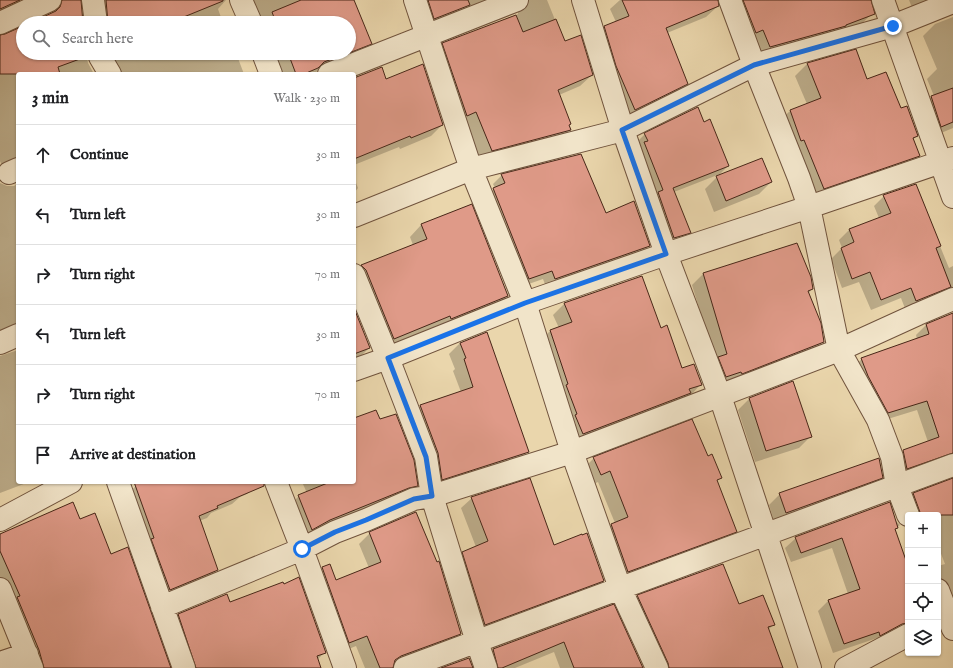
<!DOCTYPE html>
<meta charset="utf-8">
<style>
body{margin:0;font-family:"IM FELL English",serif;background:#f2f2f2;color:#202124}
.controls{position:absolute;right:12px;bottom:12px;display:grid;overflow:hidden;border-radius:4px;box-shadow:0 1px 3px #0004}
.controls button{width:36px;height:36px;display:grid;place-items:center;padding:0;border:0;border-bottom:1px solid #e0e0e0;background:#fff;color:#202124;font:20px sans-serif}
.stop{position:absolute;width:12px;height:12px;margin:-9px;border:3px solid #1a73e8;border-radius:50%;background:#fff}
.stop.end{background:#1a73e8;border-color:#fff;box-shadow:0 1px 4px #0008}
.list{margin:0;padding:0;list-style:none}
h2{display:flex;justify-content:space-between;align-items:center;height:52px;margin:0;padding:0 16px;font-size:17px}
h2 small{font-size:13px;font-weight:400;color:#757577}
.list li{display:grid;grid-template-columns:26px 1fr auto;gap:12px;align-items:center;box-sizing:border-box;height:60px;padding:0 16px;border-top:1px solid #e0e0e0}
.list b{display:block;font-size:15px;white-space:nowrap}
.list em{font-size:13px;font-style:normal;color:#757577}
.icon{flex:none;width:22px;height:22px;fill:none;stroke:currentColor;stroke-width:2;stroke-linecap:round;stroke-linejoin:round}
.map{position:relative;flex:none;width:953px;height:668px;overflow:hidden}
.search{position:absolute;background:#fff;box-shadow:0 1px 3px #0004;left:16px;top:16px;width:340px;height:44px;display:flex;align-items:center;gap:10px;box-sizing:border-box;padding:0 14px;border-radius:22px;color:#757577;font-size:15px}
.panel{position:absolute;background:#fff;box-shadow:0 1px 3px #0004;left:16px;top:72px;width:340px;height:412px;border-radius:4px}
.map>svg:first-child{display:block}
.shadow{fill:#0003}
.building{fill:#df9a88;stroke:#482718}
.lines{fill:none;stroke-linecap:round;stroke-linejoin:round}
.street-casing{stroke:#70533d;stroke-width:24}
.street{stroke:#f1e4c9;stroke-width:22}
.route{stroke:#1a73e8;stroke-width:5}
</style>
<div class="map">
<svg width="953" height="668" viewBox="0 0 953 668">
<rect width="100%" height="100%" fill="#ead6ac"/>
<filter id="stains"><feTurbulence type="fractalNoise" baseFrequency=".005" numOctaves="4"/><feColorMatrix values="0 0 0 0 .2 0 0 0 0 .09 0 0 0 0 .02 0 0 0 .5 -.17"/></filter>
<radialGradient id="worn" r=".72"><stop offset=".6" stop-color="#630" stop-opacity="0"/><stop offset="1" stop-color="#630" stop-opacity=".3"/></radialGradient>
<!-- shadow -->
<path class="shadow" d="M0,0H32L0,15Z
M44,0H80L82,23H32L52,13L50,6Z
M88,0H226L218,9L223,23H96Z
M252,0H353L371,43L360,54L316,72V74H280L272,53H349V23H261Z
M415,0H499L423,30Z
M510,0H547L564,42L592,75L580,86L559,95L570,130L559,142L480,162L431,55L443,44L518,14V7Z
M620,0H717L718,6L706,17L667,33L687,83L676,95L623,121L593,38L605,27L616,22L610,9Z
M723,0H870L872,14L860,25L759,58Z
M909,0H946L913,10Z
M953,17V128L929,138L919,109L931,97L934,96L927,79L937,69L923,36L935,24Z
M23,27V53H86L88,63L94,74H18V174L3,168L0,161V36Z
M855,51L866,80L917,136L912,140L919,156L907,168L812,200L778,122L790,111L807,104L795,76L807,64Z
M94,53H236L244,74H107Z
M354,79L386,80L442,125L431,136L400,149L399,147L354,165Z
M703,123L728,166L720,174L674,192L690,232L682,240L666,246L637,142L645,134Z
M502,175L606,214L649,246L640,255L546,287L543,279L520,287L485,197L495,188L493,184Z
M717,177L771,182L759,194L714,212L705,189Z
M354,178L358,188L354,193Z
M0,183L7,186H14L18,183V340L0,335Z
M915,185L949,268L953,266V303L906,311L901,298L871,310L859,282L842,288L831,259L842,248L839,240L849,230L879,218L874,206L884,196Z
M471,205L507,296L495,308L382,350L354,273L362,266L413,245L410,237L421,225Z
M796,244L812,289L808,294L823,341L812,352L715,387V361L692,285L703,274Z
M565,303L661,329L682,369L701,384L690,396L572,445L539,342L550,331L559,328L553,315Z
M354,311L369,348L354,363Z
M953,314V469L897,478L893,461L903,451L928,442L917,410L878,422L851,369L862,359L917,339L916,335L926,325Z
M460,343L528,451L517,462L431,490L409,417L420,406L461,392L453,371L455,369L449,354Z
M18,350V482H29L0,493V356Z
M750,398L811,436L799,448L755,462L738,410Z
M354,419L417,485L406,497L301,540L288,507L299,496L307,493L302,482H354Z
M692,421L707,457L720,478L716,482L736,531L725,543L616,583L600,536L611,525L615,523L598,482L589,486L582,470L594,458Z
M882,477L871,488L775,524L769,505L780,494Z
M953,479V605L938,593V566L945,564L938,546V515H908L903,504L914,494Z
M147,482H256L257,485L247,494L240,497L232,504L211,513L207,518L199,521L217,570L208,579L160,599L126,495L136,486Z
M472,498L553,546L603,581L593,591L474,635L452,563L463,552L476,547L461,508Z
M79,520L111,555L170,668H30L0,588V535Z
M895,520L900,525L894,530L908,568V622L898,631L833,653L818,611L828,601L848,594L832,548L791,562L785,548L796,538Z
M370,533L460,634L450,644L392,665V668H365L356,646L339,653L312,579L323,568L336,581L369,568L359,544Z
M638,596L739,605L774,624L768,630L782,668H656L627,607Z
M229,603L325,652L317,660L320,668H182L167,626L179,615Z
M613,605L642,668H560L554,652L515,668H485L483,660L493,650Z"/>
<!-- building -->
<path class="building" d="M0,0H20L0,9Z
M62,0H81L83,23H30L56,11L60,7Z
M106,0H223V1L169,23H108Z
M301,0H354L372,44L349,53V23H276L272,12Z
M428,0H468L470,5L434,19Z
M622,0H718L719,6L666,28L688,84L635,110L616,66L604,26L629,16Z
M743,0H871L875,14L846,25V26L770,47L763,30L756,33Z
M516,15L523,32L556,19L565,41L581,35L593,75L558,90L571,124L569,125L571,130L492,151L476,112L467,116L442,43Z
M23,26V53H88V56L58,67L60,74H0V35L5,34Z
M856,49L867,79L886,72L901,108L907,106L918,136L913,138L920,156L824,189L804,140L801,141L790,110L821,98L807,63Z
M288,53H348L324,62L318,68L304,74H296Z
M423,64L443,125L411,138L410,136L354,159V78L382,67L386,79Z
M953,88V122L941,127L931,96Z
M698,107L704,122L710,119L729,166L673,188L691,233L674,238L658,192L663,190L644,142L648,141L644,133Z
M581,154L606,213L634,201L650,246L555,279L552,271L529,279L493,188L505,183L501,174Z
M762,158L772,182L726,201L716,176Z
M916,184L941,246L936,248L951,287L916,301L911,288L881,300L870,272L852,279L841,248L854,242L849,229L891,213L883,195Z
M472,204L508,296L451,319L450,316L394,339L366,270L361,265L427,239L421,224Z
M797,243L811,277L813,289L808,291L821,323L824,342L742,374L741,372L726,377L718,357L727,354L703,273Z
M642,276L661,328L667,325L682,368L694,364L702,385L689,389L691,393L583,434L575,415L577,414L566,385L568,384L550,330L572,322L564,303Z
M354,308L370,348L354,354Z
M953,313V453L907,469L903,450L939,437L927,401L888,413L868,376L861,358L929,334L926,324Z
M487,332L529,452L442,480L438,453L420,405L473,387L464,359L466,358L460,343Z
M793,381L812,437L766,451L749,398Z
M376,410L380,419L396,414L414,460L418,486L409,488L330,520L312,530L298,495L330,482H354V418Z
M692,419L708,456L712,454L722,478L717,480L737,532L628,572L611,524L628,517L610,471L601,475L593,457Z
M879,458L883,478L786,513L779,493Z
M530,478L554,545L582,534V535L587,533L604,581L485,625L462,552L488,541L471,497Z
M953,478V515H921L913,493Z
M134,482H264V486L217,506L218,508L199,516L218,570L170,590L151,539L154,538Z
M73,502L80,519L95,513L111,554L128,547L171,668H44L39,650L17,597L20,596L0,551V534Z
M890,502L898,528L895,529L908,566V623L902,624L880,636L879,632L844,644L828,600L860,589L842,538L801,553L795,537Z
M416,512L437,562L439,561L461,634L401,656L395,660L393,668H380L367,636L349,643L322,567L330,564L336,580L381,562L369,532Z
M723,564L739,604L763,595L775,625L768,627L783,668H669L668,663L637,595Z
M299,577L326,653L317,656L321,668H196L178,614L227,594L230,602L283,582L284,584Z
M614,604L643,668H574L564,642L502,668H498L493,649Z
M469,658L473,668H441Z"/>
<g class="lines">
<defs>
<path id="street" d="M93,0L96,23
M241,0L251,23
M415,0L471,169L525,303L572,452L620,588L657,668
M583,0L623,130L666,254L720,396L810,668
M730,0L754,65L799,178L809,207L839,350L878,420L892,457L897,486L908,515
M883,0L953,197
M0,23L50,0
M100,53V57L110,74
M263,53L271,74
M329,74L517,0
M9,173L18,169
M354,216L471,169L623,130L754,65L893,26L953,2
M354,275L388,358L426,457L432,496L477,642L486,668
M0,343L18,335
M354,370L388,358L525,303L666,254L809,207L953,158
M118,482L184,668
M276,482L302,549L345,668
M0,520L71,482
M0,589L32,668
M938,590L953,629
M162,607L302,549L335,532L366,520L414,499L432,496L572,452L839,350L918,314L953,299
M0,663L27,654
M405,668L953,465
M846,668L908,635"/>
</defs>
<!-- street casing -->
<use href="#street" class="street-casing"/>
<!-- street -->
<use href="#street" class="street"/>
</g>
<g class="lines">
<!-- route -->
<path class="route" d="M302,549L335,532L366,520L414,499L432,496L426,457L388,358L525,303L666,254L622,130L754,65L893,26"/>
</g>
<rect width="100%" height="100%" filter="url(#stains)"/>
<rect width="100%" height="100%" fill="url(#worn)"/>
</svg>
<div class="controls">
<button>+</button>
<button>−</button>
<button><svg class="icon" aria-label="locate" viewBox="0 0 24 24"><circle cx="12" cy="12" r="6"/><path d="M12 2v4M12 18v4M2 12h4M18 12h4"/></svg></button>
<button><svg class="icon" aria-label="layers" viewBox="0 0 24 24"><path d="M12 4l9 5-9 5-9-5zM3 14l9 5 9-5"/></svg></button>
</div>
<div class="stop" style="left:302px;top:549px"></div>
<div class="stop end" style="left:893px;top:26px"></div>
<div class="search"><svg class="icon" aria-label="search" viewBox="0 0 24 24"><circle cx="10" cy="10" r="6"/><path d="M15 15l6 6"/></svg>Search here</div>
<section class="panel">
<h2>3 min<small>Walk · 230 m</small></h2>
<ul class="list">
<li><svg class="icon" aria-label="ahead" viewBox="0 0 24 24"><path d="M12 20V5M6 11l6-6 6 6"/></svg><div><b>Continue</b></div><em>30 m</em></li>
<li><svg class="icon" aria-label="left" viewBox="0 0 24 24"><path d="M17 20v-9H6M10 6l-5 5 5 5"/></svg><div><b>Turn left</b></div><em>30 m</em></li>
<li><svg class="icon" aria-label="right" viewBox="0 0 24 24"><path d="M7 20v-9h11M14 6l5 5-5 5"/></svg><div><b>Turn right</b></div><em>70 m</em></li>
<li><svg class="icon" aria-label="left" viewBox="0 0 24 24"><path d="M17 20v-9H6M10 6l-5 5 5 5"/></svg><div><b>Turn left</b></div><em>30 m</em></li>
<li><svg class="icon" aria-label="right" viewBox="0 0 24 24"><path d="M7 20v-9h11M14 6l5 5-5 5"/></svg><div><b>Turn right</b></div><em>70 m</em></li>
<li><svg class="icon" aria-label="arrive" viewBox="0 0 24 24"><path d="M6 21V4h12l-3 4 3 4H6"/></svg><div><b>Arrive at destination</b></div></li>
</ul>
</section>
</div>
